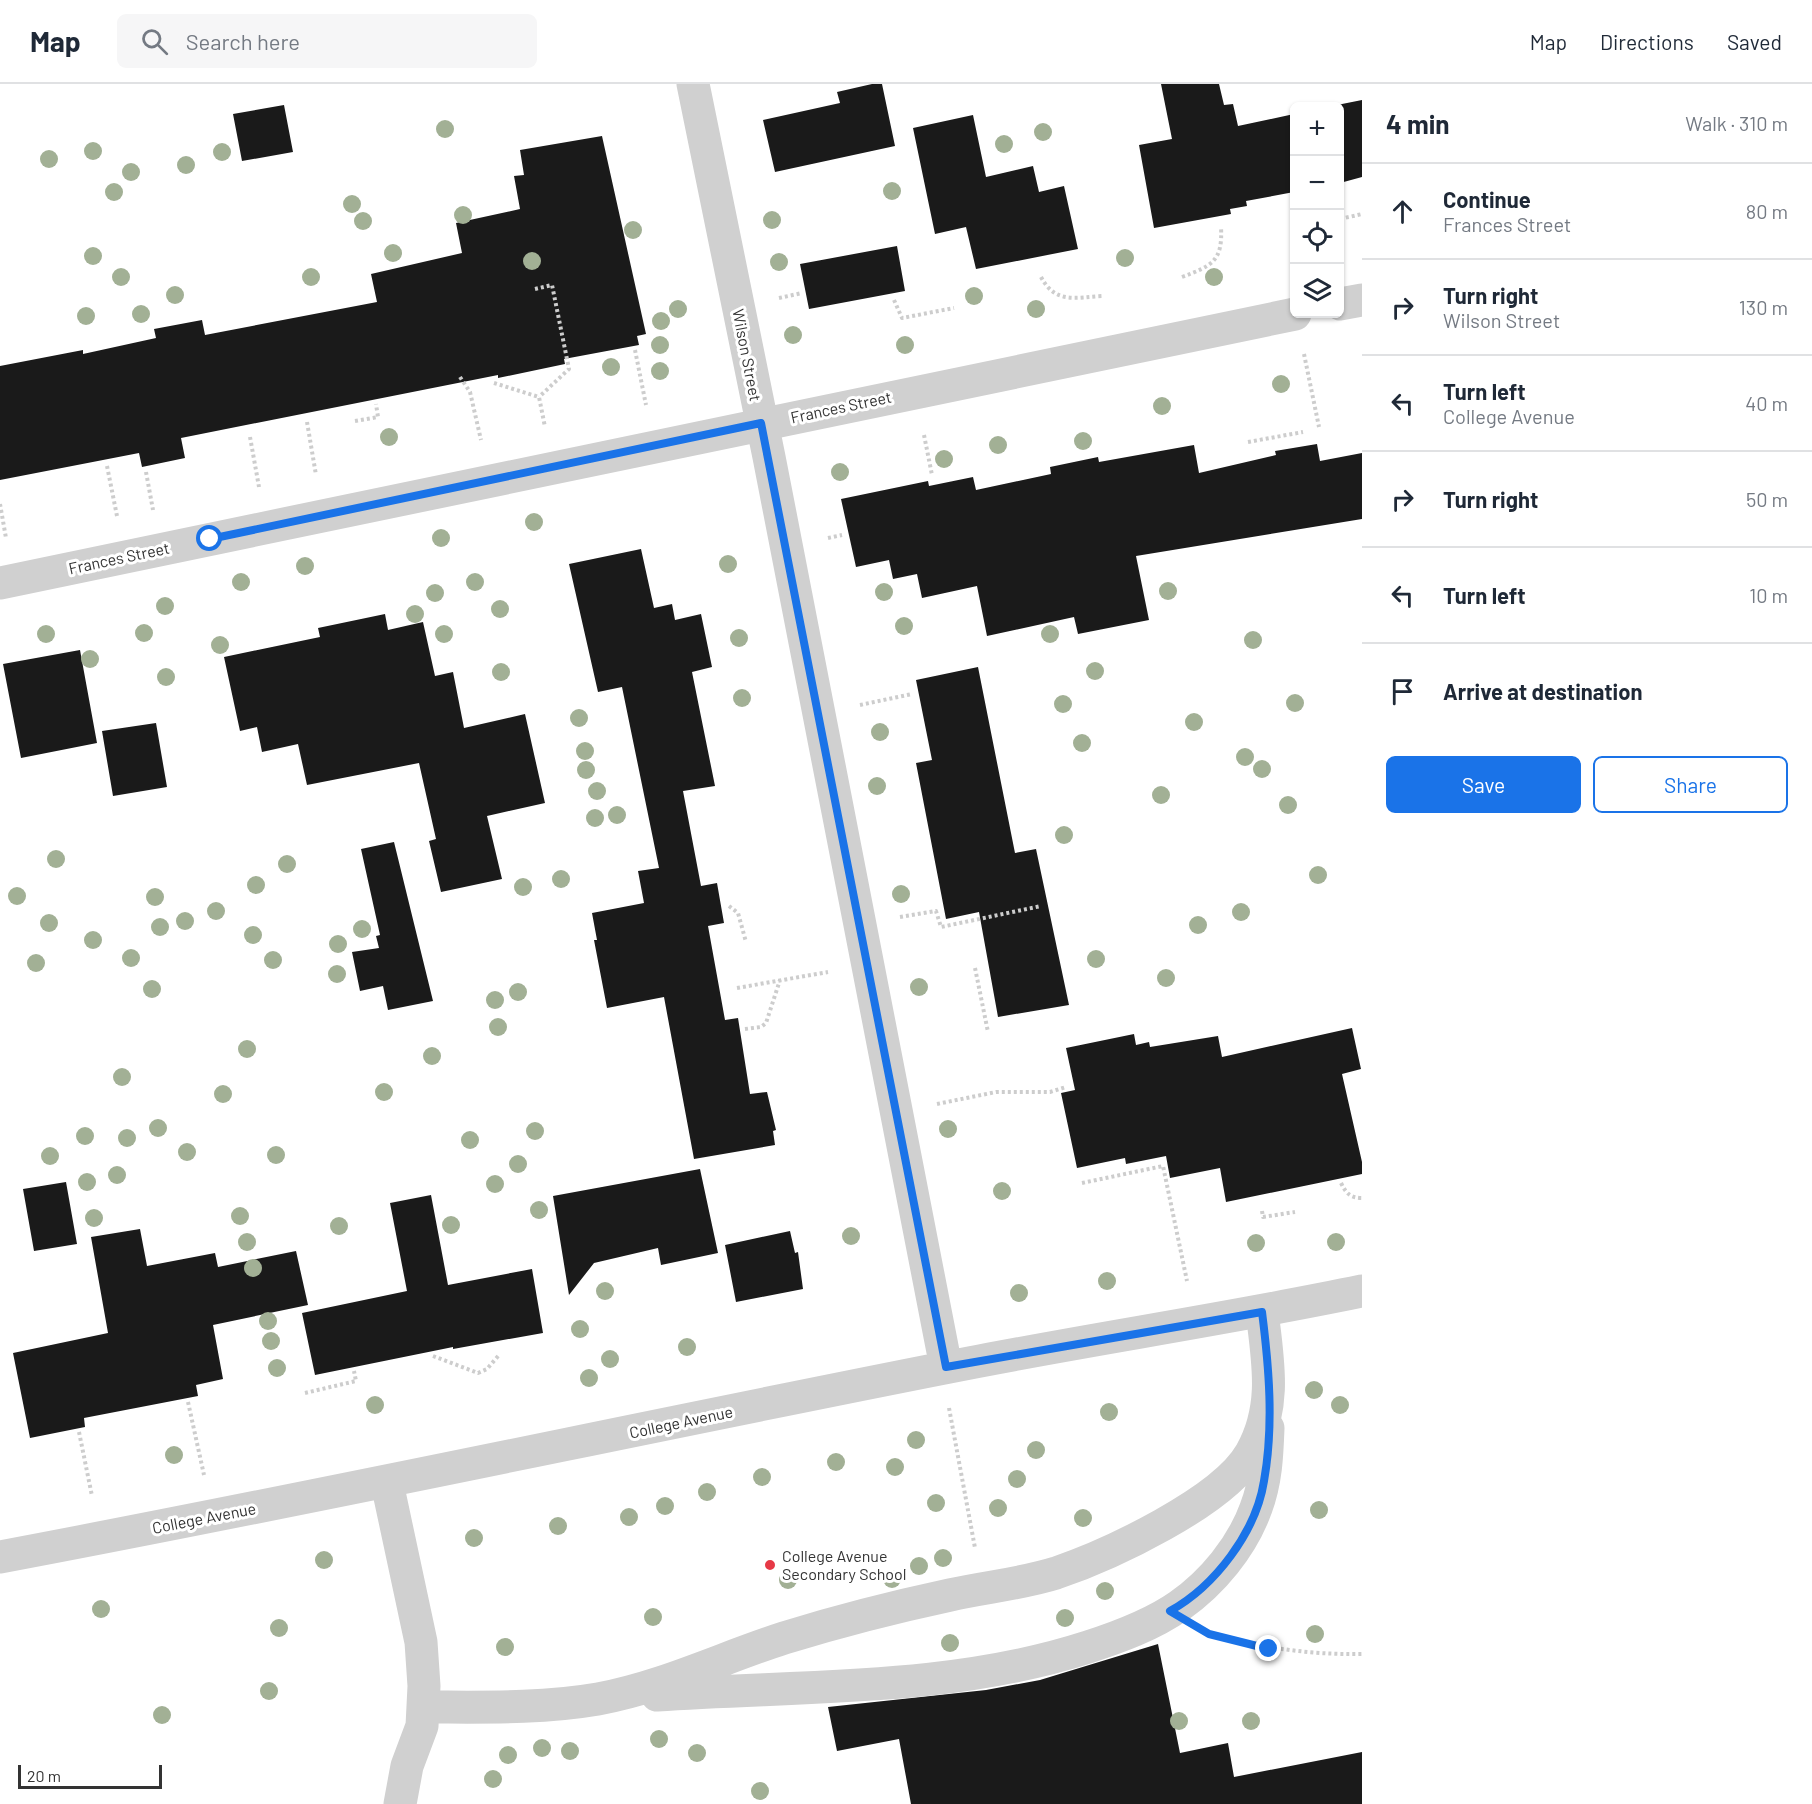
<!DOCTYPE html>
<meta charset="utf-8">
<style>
body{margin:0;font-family:Barlow,sans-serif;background:#f6f6f7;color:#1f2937}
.controls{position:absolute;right:18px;top:18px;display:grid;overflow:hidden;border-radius:9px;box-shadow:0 2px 4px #0004}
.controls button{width:54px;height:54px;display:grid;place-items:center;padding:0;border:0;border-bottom:2px solid #e0e1e3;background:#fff;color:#1f2937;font:30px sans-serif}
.scale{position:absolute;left:18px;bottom:15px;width:144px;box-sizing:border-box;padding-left:6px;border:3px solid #333;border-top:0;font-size:16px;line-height:21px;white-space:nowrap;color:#333;-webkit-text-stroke:4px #fff;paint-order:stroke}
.stop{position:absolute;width:18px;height:18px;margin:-14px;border:4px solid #1a73e8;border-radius:50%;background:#fff}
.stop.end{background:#1a73e8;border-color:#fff;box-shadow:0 2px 6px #0008}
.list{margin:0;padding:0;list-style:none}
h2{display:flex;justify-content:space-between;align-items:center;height:78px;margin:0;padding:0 24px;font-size:26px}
h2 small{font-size:20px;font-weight:400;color:#747a83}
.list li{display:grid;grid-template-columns:39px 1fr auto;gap:18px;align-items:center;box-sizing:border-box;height:96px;padding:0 24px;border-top:2px solid #e0e1e3}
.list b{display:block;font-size:22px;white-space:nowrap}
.list p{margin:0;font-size:20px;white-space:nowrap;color:#747a83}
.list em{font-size:20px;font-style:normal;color:#747a83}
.actions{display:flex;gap:12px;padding:18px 24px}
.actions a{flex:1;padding:14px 0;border:2px solid #1a73e8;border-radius:9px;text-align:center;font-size:21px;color:#1a73e8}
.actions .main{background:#1a73e8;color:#fff}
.icon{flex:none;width:33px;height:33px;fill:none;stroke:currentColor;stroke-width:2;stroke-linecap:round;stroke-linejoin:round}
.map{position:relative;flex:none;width:1362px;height:1720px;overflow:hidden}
header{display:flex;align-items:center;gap:36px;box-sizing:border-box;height:84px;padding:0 30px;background:#fff;border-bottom:2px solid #e0e1e3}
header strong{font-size:28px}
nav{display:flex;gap:33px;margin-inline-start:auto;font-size:21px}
.search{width:420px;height:54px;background:#f6f6f7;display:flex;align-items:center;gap:15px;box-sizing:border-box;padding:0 21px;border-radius:9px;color:#747a83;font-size:22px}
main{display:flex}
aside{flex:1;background:#fff}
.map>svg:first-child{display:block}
.building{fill:#1a1a1a}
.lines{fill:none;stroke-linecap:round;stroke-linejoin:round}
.path{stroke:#cdcdcd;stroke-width:4;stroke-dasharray:3 3;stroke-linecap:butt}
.minor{stroke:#d0d0d0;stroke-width:33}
.tree{fill:#a2b095}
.route{stroke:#1a73e8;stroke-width:8}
.poi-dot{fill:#e63946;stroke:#fff;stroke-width:2}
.labels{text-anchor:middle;stroke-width:6;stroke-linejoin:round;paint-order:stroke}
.street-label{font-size:16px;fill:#333;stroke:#fff}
.poi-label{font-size:16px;fill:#333;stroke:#fff;text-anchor:start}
</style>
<header>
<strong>Map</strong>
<div class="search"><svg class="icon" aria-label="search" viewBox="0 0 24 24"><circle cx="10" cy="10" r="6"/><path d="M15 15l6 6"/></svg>Search here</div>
<nav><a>Map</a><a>Directions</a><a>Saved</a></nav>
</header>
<main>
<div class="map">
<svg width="1362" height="1720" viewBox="0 0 1362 1720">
<rect width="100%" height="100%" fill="#fff"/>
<!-- building -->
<path class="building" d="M872,0H882L895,62L775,88L763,36L840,19L837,8Z
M1161,0H1219L1224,21L1233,20L1238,42L1294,30V108L1246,117L1247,122L1230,125L1231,130L1154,144L1139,61L1172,55Z
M1362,16V93L1340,99V22H1332Z
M284,21L293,68L242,77L233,30Z
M973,31L986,93L1033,82L1039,108L1064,102L1078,165L976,185L966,143L935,150L913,44Z
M602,52L646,250L637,252L639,261L564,275L565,280L498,294V291L181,354L185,374L142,383L139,369L0,396V282L83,266V270L156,254L154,245L202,236L205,251L377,218L371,190L462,169L456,139L520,125L514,92L524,91L520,66Z
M897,162L905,207L809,225L800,180Z
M1317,360L1320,377L1362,369V435L1136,472L1149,536L1078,550L1074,533L987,552L977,502L922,514L917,490L893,495L889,476L856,483L841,415L928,397L929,402L973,393L976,406L1051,390L1050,383L1098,373L1099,378L1194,361L1199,389L1276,371L1275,367Z
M641,465L654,524L672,520L675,536L701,530L712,583L692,588L715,702L683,707L701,802L717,799L724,839L708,842L725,936L738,934L750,1010L767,1008L776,1046L773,1047L775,1061L694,1075L664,913L607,924L594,856H597L592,829L644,819L638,787L659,784L622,603L598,608L569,480Z
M385,530L388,546L423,538L435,592L453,588L464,644L525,630L545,719L487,732L502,795L441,808L429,757L436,755L419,679L307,701L298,660L262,668L257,643L240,647L224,573L320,553L318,544Z
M80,566L97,659L21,674L3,580Z
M978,583L1015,769L1036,765L1069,921L998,933L979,828L946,835L916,679L932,676L916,596Z
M156,639L167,703L113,712L102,647Z
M394,758L433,917L388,926L383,902L360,907L352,868L379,864L376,852L380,851L361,765Z
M1352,944L1361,985L1342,990L1362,1078V1090L1226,1118L1220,1084L1170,1094L1166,1072L1126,1080L1125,1074L1077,1084L1061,1009L1075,1006L1066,964L1134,950L1136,961L1149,958L1150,963L1218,952L1222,973Z
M700,1085L718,1169L661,1181L658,1164L594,1179L569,1211L553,1112Z
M66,1098L77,1160L34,1167L23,1105Z
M431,1111L448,1201L532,1185L543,1249L453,1265V1263L315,1291L302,1229L407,1207L390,1119Z
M140,1145L147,1182L215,1169L218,1183L296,1167L308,1221L213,1241L223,1295L196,1301L198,1312L84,1334L85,1343L30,1354L13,1269L108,1249L91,1153Z
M790,1147L795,1169L798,1168L803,1205L736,1218L725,1161Z
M1158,1560L1180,1669L1228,1659L1234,1693L1362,1668V1720H911L899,1655L837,1667L828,1623L986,1606L1040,1596Z"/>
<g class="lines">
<!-- path -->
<path class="path" d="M1340,135L1362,130
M1041,193C1056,221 1076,213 1104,212
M1182,193C1211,182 1223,178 1221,143
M535,205L552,201L569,285L539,313
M779,214L802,209
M894,216L902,234L954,224
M635,266L646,321
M1304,270L1319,343
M460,293L470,308L481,356
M494,299L539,313L545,343
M355,337L378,333L376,320
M307,338L316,391
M924,351L932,391
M250,353L259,403
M1248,358L1303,348
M107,382L117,432
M146,388L153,426
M0,420L6,454
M828,454L842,451
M860,621L912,610
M729,822L738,829L746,858
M900,833L936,827L941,843L1041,822
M975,884L988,948
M737,904L828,888
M745,945L761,943L766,939L780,896
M937,1020L996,1008H1050L1066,1003
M1082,1099L1163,1082L1187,1197
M1341,1099C1346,1109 1350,1114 1362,1114
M1262,1127L1263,1133L1295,1128
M433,1272L478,1289L487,1285L499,1271
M305,1309L356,1297L354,1287
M188,1318L204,1391
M949,1324L975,1464
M79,1348L92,1412
M1210,1551C1263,1563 1307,1571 1362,1570"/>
<!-- minor -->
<path class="minor" d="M693,0L769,373L946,1283
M1340,220L1362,216
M0,499L1295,230
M387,1399L421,1558L424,1602L422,1642L407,1682L400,1720
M0,1473C315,1414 629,1346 944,1284C1083,1256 1223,1236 1362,1207
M657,1611C801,1601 949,1608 1088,1563C1119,1553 1152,1541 1179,1522C1212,1499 1242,1463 1256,1424C1266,1398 1267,1371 1268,1344
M423,1623C482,1623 540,1625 598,1615C663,1603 722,1574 784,1554C839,1537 894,1523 950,1511C985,1503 1021,1500 1056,1489C1109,1471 1223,1418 1251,1369C1277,1323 1268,1277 1262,1228"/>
</g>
<!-- trees -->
<g class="tree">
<circle cx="445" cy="45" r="9"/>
<circle cx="1043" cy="48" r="9"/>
<circle cx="1004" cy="60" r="9"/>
<circle cx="93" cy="67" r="9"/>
<circle cx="222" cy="68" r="9"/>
<circle cx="49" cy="75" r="9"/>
<circle cx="186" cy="81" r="9"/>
<circle cx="131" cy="88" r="9"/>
<circle cx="892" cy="107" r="9"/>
<circle cx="114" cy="108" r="9"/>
<circle cx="352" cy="120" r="9"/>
<circle cx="463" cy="131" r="9"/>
<circle cx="772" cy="136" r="9"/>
<circle cx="363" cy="137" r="9"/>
<circle cx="633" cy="146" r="9"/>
<circle cx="393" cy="169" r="9"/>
<circle cx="93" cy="172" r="9"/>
<circle cx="1125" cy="174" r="9"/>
<circle cx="532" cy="177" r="9"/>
<circle cx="779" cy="178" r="9"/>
<circle cx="121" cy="193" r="9"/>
<circle cx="311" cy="193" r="9"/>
<circle cx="1214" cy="193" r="9"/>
<circle cx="175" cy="211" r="9"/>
<circle cx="974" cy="212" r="9"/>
<circle cx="678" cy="225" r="9"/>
<circle cx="1036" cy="225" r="9"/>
<circle cx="141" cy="230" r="9"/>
<circle cx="86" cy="232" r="9"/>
<circle cx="661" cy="237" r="9"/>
<circle cx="793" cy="251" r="9"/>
<circle cx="660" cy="261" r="9"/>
<circle cx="905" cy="261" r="9"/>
<circle cx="611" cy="283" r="9"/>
<circle cx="660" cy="287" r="9"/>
<circle cx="1281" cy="300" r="9"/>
<circle cx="1162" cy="322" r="9"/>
<circle cx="389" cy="353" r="9"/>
<circle cx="1083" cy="357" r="9"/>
<circle cx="998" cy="361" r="9"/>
<circle cx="944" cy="375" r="9"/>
<circle cx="840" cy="388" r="9"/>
<circle cx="534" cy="438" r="9"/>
<circle cx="441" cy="454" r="9"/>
<circle cx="728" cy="480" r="9"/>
<circle cx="305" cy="482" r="9"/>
<circle cx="241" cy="498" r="9"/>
<circle cx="475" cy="498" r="9"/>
<circle cx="1168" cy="507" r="9"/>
<circle cx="884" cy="508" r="9"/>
<circle cx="435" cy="509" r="9"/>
<circle cx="165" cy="522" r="9"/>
<circle cx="500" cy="525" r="9"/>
<circle cx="415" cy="530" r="9"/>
<circle cx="904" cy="542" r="9"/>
<circle cx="144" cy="549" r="9"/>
<circle cx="46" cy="550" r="9"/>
<circle cx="444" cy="550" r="9"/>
<circle cx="1050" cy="550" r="9"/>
<circle cx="739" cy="554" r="9"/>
<circle cx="1253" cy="556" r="9"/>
<circle cx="220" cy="561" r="9"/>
<circle cx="90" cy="575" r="9"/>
<circle cx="1095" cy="587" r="9"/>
<circle cx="501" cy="588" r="9"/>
<circle cx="166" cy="593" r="9"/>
<circle cx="742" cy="614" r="9"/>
<circle cx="1295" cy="619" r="9"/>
<circle cx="1063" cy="620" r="9"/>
<circle cx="579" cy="634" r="9"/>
<circle cx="1194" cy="638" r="9"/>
<circle cx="880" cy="648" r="9"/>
<circle cx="1082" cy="659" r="9"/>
<circle cx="585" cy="667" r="9"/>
<circle cx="1245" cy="673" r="9"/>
<circle cx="1262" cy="685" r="9"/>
<circle cx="586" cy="686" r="9"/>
<circle cx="877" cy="702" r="9"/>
<circle cx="597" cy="707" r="9"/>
<circle cx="1161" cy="711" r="9"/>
<circle cx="1288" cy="721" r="9"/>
<circle cx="617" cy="731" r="9"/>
<circle cx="595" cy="734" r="9"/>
<circle cx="1064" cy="751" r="9"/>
<circle cx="56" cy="775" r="9"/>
<circle cx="287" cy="780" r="9"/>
<circle cx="1318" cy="791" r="9"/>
<circle cx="561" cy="795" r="9"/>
<circle cx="256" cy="801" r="9"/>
<circle cx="523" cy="803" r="9"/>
<circle cx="901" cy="810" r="9"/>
<circle cx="17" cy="812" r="9"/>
<circle cx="155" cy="813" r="9"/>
<circle cx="216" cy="827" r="9"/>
<circle cx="1241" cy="828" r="9"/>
<circle cx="185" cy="837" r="9"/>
<circle cx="49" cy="839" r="9"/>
<circle cx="1198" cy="841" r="9"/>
<circle cx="160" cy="843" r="9"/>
<circle cx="362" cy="845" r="9"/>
<circle cx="253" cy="851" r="9"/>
<circle cx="93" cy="856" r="9"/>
<circle cx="338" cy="860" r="9"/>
<circle cx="131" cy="874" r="9"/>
<circle cx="1096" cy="875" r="9"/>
<circle cx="273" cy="876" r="9"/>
<circle cx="36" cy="879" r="9"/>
<circle cx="337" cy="890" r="9"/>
<circle cx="1166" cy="894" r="9"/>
<circle cx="919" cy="903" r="9"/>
<circle cx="152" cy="905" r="9"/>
<circle cx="518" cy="908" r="9"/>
<circle cx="495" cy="916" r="9"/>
<circle cx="498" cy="943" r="9"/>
<circle cx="247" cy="965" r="9"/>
<circle cx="432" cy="972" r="9"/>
<circle cx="122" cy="993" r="9"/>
<circle cx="384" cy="1008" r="9"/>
<circle cx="223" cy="1010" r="9"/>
<circle cx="158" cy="1044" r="9"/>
<circle cx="948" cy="1045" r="9"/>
<circle cx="535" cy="1047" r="9"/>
<circle cx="85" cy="1052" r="9"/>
<circle cx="127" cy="1054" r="9"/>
<circle cx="470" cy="1056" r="9"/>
<circle cx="187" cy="1068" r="9"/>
<circle cx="276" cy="1071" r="9"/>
<circle cx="50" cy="1072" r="9"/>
<circle cx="518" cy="1080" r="9"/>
<circle cx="117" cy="1091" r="9"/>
<circle cx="87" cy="1098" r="9"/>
<circle cx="495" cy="1100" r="9"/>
<circle cx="1002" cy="1107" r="9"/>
<circle cx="539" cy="1126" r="9"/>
<circle cx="240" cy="1132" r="9"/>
<circle cx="94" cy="1134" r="9"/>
<circle cx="451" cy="1141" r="9"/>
<circle cx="339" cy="1142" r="9"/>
<circle cx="851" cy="1152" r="9"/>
<circle cx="247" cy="1158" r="9"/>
<circle cx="1336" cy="1158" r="9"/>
<circle cx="1256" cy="1159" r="9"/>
<circle cx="253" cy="1184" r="9"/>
<circle cx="1107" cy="1197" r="9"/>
<circle cx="605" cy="1207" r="9"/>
<circle cx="1019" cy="1209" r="9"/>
<circle cx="268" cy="1237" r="9"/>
<circle cx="580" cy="1245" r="9"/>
<circle cx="271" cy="1257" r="9"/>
<circle cx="687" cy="1263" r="9"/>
<circle cx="610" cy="1275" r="9"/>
<circle cx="277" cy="1284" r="9"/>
<circle cx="589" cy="1294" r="9"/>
<circle cx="1314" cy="1306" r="9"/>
<circle cx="375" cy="1321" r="9"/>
<circle cx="1340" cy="1321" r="9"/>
<circle cx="1109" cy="1328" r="9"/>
<circle cx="916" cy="1356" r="9"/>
<circle cx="1036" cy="1366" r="9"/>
<circle cx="174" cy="1371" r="9"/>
<circle cx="836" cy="1378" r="9"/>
<circle cx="895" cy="1383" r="9"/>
<circle cx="762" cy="1393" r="9"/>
<circle cx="1017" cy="1395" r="9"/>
<circle cx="707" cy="1408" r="9"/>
<circle cx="936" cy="1419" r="9"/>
<circle cx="665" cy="1422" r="9"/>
<circle cx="998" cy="1424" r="9"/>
<circle cx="1319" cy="1426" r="9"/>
<circle cx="629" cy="1433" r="9"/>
<circle cx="1083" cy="1434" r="9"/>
<circle cx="558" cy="1442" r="9"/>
<circle cx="474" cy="1454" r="9"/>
<circle cx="943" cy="1474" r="9"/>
<circle cx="324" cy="1476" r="9"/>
<circle cx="919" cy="1482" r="9"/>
<circle cx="892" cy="1495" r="9"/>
<circle cx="788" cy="1496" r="9"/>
<circle cx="1105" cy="1507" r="9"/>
<circle cx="101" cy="1525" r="9"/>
<circle cx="653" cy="1533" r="9"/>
<circle cx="1065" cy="1534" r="9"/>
<circle cx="279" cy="1544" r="9"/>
<circle cx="1315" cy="1550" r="9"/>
<circle cx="950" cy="1559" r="9"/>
<circle cx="505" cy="1563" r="9"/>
<circle cx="269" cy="1607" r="9"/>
<circle cx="162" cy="1631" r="9"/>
<circle cx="1179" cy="1637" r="9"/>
<circle cx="1251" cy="1637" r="9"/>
<circle cx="659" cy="1655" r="9"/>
<circle cx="542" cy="1664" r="9"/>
<circle cx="570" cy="1667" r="9"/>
<circle cx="697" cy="1669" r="9"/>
<circle cx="508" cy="1671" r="9"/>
<circle cx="493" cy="1695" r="9"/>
<circle cx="760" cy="1707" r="9"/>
</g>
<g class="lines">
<!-- route -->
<path class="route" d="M210,455L761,339L946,1283L1262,1228C1269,1283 1274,1341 1264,1397C1256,1448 1215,1502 1170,1527L1209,1550L1269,1565"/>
</g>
<!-- markers -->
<circle class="poi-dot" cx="770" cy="1481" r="6"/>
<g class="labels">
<!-- street labels -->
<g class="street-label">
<text transform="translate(747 271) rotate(79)" y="6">Wilson Street</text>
<text transform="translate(841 323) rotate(-12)" y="6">Frances Street</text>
<text transform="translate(119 474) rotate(-12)" y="6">Frances Street</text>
<text transform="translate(681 1338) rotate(-12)" y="6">College Avenue</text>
<text transform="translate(204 1434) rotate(-11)" y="6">College Avenue</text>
</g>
<!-- poi labels -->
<g class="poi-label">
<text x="782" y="1478">College Avenue<tspan x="782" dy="18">Secondary School</tspan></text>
</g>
</g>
</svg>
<div class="controls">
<button>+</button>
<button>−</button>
<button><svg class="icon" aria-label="locate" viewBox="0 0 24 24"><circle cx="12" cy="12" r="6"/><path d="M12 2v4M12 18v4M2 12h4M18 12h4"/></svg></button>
<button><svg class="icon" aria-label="layers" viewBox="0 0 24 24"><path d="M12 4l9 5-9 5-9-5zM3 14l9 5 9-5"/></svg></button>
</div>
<div class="scale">20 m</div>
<div class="stop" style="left:210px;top:455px"></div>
<div class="stop end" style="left:1269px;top:1565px"></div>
</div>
<aside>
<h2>4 min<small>Walk · 310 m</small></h2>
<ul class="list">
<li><svg class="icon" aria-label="ahead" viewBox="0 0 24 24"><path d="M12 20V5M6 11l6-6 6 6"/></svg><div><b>Continue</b><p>Frances Street</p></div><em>80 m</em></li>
<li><svg class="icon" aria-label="right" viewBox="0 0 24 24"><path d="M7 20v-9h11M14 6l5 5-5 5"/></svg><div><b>Turn right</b><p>Wilson Street</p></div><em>130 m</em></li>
<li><svg class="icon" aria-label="left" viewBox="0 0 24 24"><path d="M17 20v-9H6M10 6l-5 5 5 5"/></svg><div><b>Turn left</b><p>College Avenue</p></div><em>40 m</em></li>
<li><svg class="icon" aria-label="right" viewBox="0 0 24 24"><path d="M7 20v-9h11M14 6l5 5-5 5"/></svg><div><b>Turn right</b></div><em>50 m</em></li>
<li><svg class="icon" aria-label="left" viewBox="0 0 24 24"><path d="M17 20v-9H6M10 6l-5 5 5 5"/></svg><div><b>Turn left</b></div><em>10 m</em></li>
<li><svg class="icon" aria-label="arrive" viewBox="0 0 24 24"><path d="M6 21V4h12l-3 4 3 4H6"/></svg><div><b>Arrive at destination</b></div></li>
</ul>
<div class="actions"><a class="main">Save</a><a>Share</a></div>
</aside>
</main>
